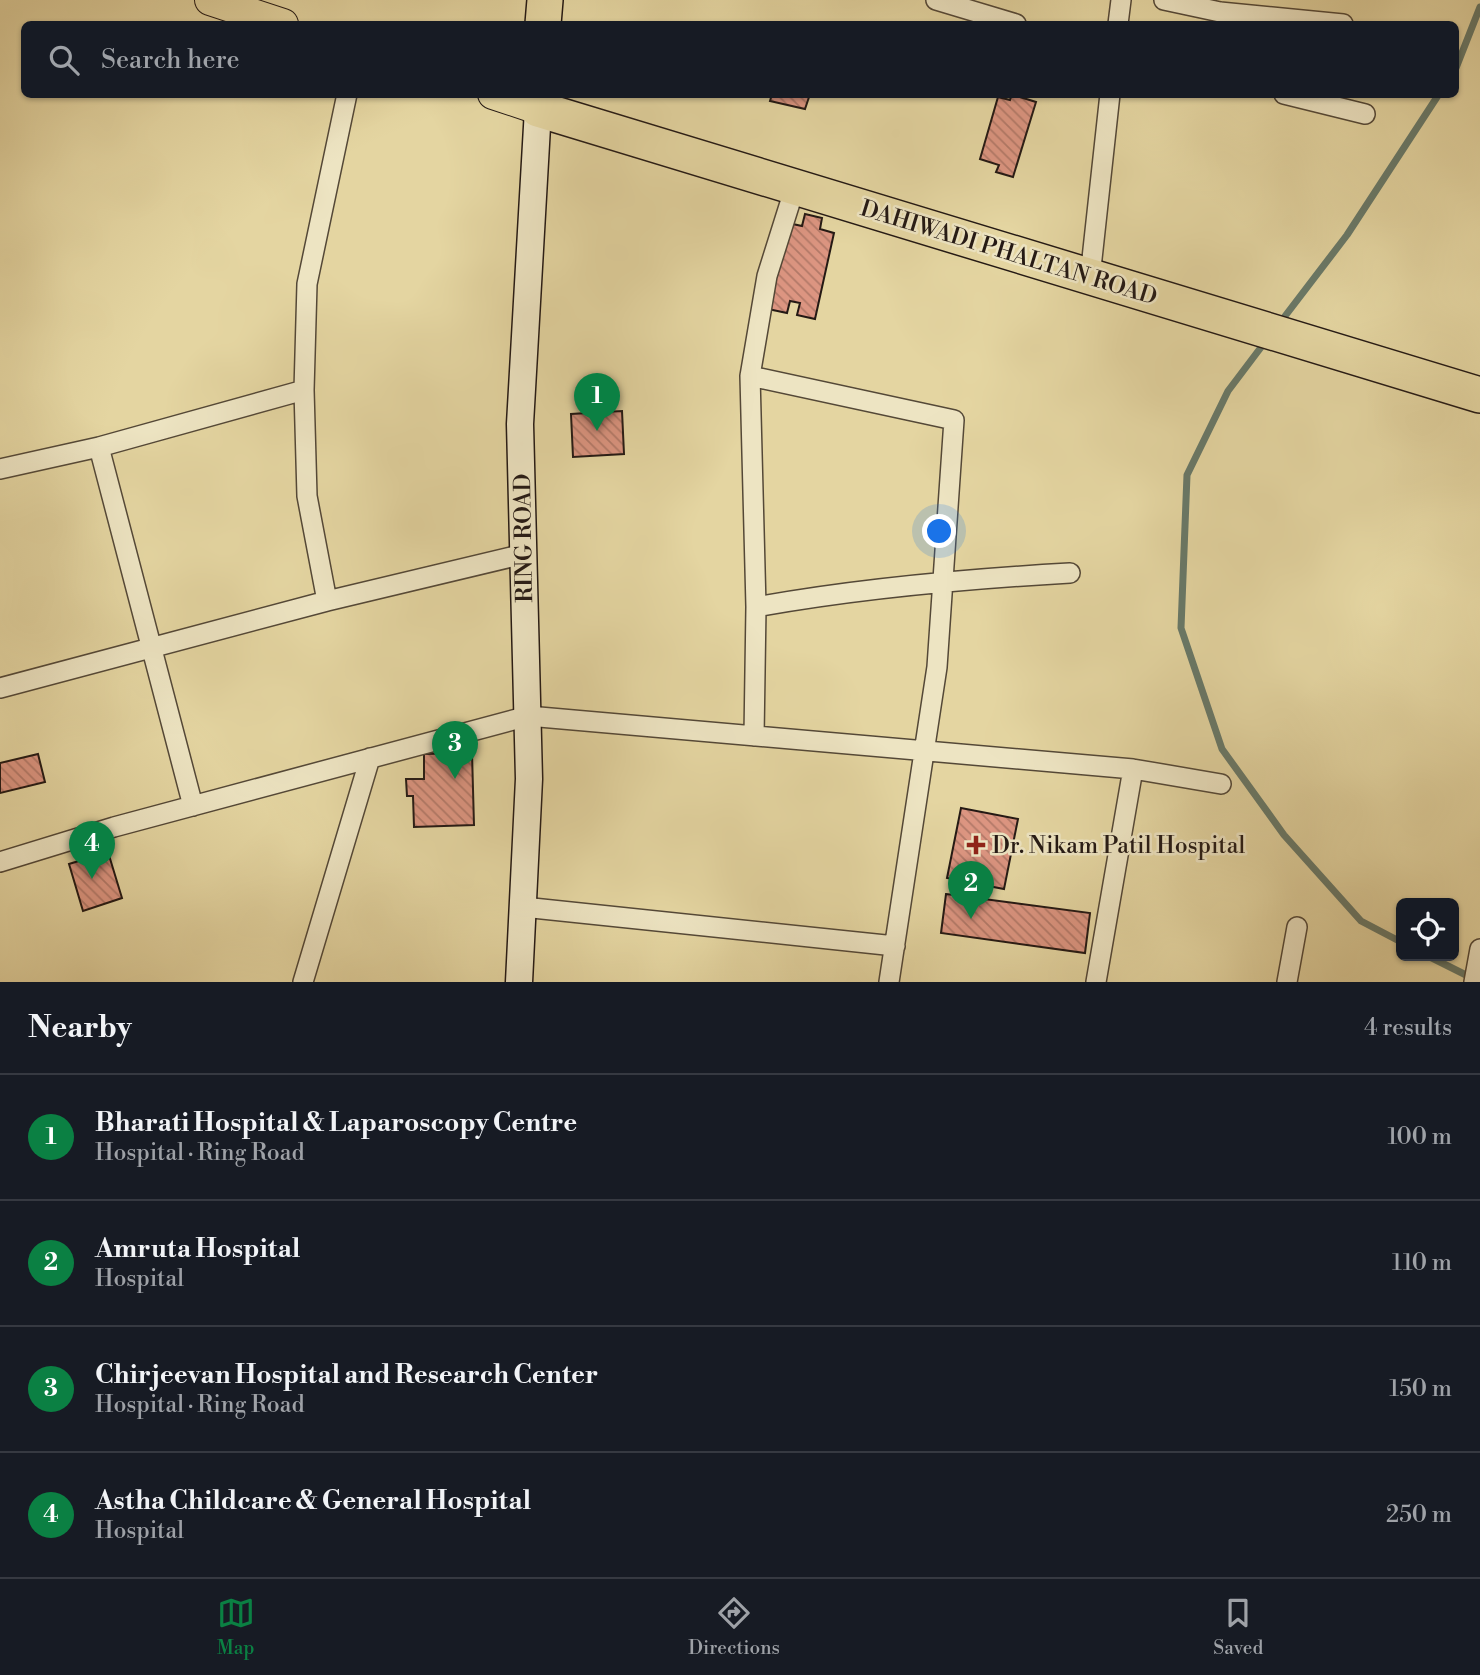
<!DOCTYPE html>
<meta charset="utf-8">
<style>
body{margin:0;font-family:"Libre Bodoni",serif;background:#20242c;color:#f1f3f6}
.controls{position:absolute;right:21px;bottom:21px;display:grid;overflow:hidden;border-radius:10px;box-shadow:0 2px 5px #0004}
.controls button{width:63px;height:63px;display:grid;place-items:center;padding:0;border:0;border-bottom:2px solid #363941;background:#171b24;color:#f1f3f6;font:35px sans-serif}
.you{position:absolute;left:940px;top:532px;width:24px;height:24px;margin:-18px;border:5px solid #fff;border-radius:50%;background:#1a73e8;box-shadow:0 0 0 10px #1a73e833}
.badge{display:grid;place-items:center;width:46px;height:46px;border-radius:50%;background:#0b8043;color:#fff;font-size:23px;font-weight:700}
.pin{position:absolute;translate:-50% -58px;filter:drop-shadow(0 2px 4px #0008)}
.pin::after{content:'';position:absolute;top:37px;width:24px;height:21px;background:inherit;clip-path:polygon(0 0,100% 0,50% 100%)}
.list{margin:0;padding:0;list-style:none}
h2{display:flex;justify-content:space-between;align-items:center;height:91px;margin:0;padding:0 28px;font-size:30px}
h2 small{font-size:23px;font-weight:400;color:#9ea1a6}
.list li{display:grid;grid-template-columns:46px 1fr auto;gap:21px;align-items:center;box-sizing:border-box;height:126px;padding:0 28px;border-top:2px solid #363941}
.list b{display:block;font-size:26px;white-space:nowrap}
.list p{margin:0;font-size:23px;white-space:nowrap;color:#9ea1a6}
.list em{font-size:23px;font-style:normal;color:#9ea1a6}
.icon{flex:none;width:38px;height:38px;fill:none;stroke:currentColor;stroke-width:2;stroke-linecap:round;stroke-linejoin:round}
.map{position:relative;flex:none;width:1480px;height:982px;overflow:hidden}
.search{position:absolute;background:#171b24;box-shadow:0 2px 5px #0004;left:21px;right:21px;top:21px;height:77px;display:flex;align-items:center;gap:18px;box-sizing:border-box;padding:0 24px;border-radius:10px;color:#9ea1a6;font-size:26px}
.sheet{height:595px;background:#171b24}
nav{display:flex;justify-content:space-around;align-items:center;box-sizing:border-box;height:98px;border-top:2px solid #363941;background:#171b24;font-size:19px;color:#9ea1a6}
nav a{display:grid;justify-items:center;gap:4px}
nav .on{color:#0b8043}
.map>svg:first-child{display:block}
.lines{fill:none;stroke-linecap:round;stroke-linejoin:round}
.stream{stroke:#687969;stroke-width:7}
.building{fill:url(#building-back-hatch);stroke:#241914;stroke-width:2}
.street-casing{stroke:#544837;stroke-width:22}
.secondary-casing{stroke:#241914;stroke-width:29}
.primary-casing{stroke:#241914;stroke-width:32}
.highway-casing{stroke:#241914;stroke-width:38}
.street{stroke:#ede4c2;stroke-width:19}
.secondary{stroke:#ede4c2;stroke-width:26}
.primary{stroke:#e4d5a1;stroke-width:30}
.highway{stroke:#e4d5a1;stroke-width:35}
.poi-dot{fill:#8f2418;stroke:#ede4c2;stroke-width:2.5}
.labels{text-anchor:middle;stroke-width:5;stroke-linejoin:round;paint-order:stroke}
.street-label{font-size:23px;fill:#241914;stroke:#ede4c2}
.poi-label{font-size:23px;fill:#241914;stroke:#ede4c2;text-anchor:start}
</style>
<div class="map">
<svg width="1480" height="982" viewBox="0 0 1480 982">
<defs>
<pattern id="building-back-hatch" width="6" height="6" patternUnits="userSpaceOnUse" patternTransform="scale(1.75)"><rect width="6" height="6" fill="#dc9581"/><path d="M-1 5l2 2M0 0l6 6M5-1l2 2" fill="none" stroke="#b27968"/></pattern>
</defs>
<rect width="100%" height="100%" fill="#e4d5a1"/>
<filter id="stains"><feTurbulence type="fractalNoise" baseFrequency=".00286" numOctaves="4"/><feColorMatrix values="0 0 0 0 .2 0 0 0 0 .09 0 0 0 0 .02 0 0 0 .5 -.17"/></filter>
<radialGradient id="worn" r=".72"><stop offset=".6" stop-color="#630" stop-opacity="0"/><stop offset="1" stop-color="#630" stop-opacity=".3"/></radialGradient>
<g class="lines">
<!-- stream -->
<path class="stream" d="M1456,68L1480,7
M1279,324L1347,235L1439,94
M1265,342L1228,391L1187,475L1181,628L1222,749L1284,835L1361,921L1401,942
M1428,956L1472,978"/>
</g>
<!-- building -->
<path class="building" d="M772,94H810L805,109L770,101Z
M1012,94H1021L1020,97L1036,102L1013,177L996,172L999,165L980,159L998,97L1010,100Z
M805,214L822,218L820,229L834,233L815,319L797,315L800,303L790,301L787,313L768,309L788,223L802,226Z
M622,411L624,454L573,457L571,414Z
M472,753L474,825L414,827L413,796H407L406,779H424V754Z
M38,754L45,782L0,793V763Z
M961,808L1018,819L1004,889L947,878Z
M108,852L122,898L83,911L69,864Z
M946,894L1090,913L1085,953L941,933Z"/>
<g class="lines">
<defs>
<path id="street" d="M936,0L1016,24
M1164,0L1220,12L1343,24
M1118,24L1121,0
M1284,94L1365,114
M1090,277L1110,94
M750,376L767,276L795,187
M99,447L193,806
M0,469L99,447L304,390
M327,601L307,496L304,390L307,284L347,94
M756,607C861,588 964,579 1070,573
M0,688L327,601L524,554
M754,736L756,607L750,376L954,420L937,667L889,982
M0,862L114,827L528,716L1133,769L1221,784
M523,907L895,946
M303,982L370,758
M1096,982L1133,769
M1287,982L1297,927
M1474,982L1480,949"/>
<path id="secondary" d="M519,982L529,779L520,424L538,109"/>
<path id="primary" d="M210,0L283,24
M493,94L538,109"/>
<path id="highway" d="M543,24L545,0
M539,94L538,109L1480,395"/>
</defs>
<!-- street casing -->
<use href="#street" class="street-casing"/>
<!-- secondary casing -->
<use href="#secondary" class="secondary-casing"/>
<!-- primary casing -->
<use href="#primary" class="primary-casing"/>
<!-- highway casing -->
<use href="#highway" class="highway-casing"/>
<!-- street -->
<use href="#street" class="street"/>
<!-- secondary -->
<use href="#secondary" class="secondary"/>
<!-- primary -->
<use href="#primary" class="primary"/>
<!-- highway -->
<use href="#highway" class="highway"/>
</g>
<!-- markers -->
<path class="poi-dot" d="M972.5 834.5h7v7h7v7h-7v7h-7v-7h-7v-7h7z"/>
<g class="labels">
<!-- street labels -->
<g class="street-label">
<text transform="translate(1009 252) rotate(17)" y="8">DAHIWADI PHALTAN ROAD</text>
<text transform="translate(523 538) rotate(-91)" y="8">RING ROAD</text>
</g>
<!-- poi labels -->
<g class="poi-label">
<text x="992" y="853">Dr. Nikam Patil Hospital</text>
</g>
</g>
<rect width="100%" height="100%" filter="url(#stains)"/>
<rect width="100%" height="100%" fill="url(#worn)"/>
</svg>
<div class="controls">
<button><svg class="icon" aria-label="locate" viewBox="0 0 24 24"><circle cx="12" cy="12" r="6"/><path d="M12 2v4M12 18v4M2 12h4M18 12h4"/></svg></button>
</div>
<div class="you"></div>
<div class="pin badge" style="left:597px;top:431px">1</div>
<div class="pin badge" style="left:971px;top:919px">2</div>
<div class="pin badge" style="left:455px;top:779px">3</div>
<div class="pin badge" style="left:92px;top:879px">4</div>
<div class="search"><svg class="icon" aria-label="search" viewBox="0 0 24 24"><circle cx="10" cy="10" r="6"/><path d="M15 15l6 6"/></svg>Search here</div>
</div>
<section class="sheet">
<h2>Nearby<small>4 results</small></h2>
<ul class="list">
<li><span class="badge">1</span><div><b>Bharati Hospital &amp; Laparoscopy Centre</b><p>Hospital · Ring Road</p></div><em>100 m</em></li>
<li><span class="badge">2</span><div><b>Amruta Hospital</b><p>Hospital</p></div><em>110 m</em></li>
<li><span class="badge">3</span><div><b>Chirjeevan Hospital and Research Center</b><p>Hospital · Ring Road</p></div><em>150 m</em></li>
<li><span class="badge">4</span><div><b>Astha Childcare &amp; General Hospital</b><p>Hospital</p></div><em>250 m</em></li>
</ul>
</section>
<nav>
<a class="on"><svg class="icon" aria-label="map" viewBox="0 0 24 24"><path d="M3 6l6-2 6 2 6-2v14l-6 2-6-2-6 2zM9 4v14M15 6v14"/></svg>Map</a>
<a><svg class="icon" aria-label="directions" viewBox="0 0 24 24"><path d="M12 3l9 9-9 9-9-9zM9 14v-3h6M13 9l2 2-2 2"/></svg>Directions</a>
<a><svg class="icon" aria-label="saved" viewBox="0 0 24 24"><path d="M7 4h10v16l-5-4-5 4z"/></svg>Saved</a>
</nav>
